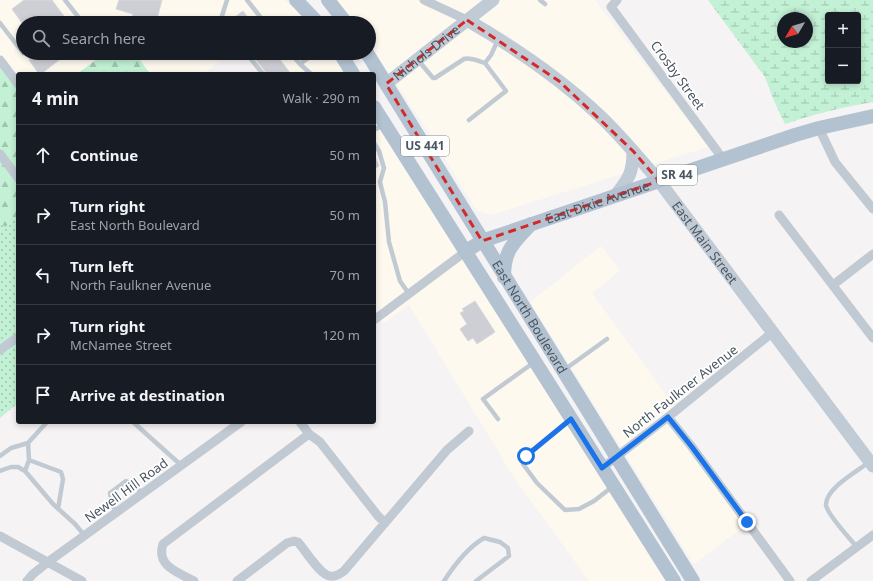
<!DOCTYPE html>
<meta charset="utf-8">
<style>
body{margin:0;font-family:"Noto Sans",sans-serif;background:#242831;color:#f1f3f6}
.controls{position:absolute;right:12px;top:12px;display:grid;overflow:hidden;border-radius:4px;box-shadow:0 2px 6px #0003}
.controls button{width:36px;height:36px;display:grid;place-items:center;padding:0;border:0;border-bottom:1px solid #363941;background:#171b24;color:#f1f3f6;font:20px sans-serif}
.compass{position:absolute;left:777px;top:12px;width:36px;height:36px;border-radius:50%;background:#171b24;box-shadow:0 2px 6px #0003;rotate:232deg}
.stop{position:absolute;width:12px;height:12px;margin:-9px;border:3px solid #1a73e8;border-radius:50%;background:#fff}
.stop.end{background:#1a73e8;border-color:#fff;box-shadow:0 1px 4px #0008}
.list{margin:0;padding:0;list-style:none}
h2{display:flex;justify-content:space-between;align-items:center;height:52px;margin:0;padding:0 16px;font-size:17px}
h2 small{font-size:13px;font-weight:400;color:#9ea1a6}
.list li{display:grid;grid-template-columns:26px 1fr auto;gap:12px;align-items:center;box-sizing:border-box;height:60px;padding:0 16px;border-top:1px solid #363941}
.list b{display:block;font-size:15px;white-space:nowrap}
.list p{margin:0;font-size:13px;white-space:nowrap;color:#9ea1a6}
.list em{font-size:13px;font-style:normal;color:#9ea1a6}
.icon{flex:none;width:22px;height:22px;fill:none;stroke:currentColor;stroke-width:2;stroke-linecap:round;stroke-linejoin:round}
.map{position:relative;flex:none;width:873px;height:581px;overflow:hidden}
.search{position:absolute;background:#171b24;box-shadow:0 2px 6px #0003;left:16px;top:16px;width:360px;height:44px;display:flex;align-items:center;gap:10px;box-sizing:border-box;padding:0 14px;border-radius:22px;color:#9ea1a6;font-size:15px}
.panel{position:absolute;background:#171b24;box-shadow:0 2px 6px #0003;left:16px;top:72px;width:360px;height:352px;border-radius:4px}
.map>svg:first-child{display:block}
.commercial{fill:#fdf9ef}
.green{fill:url(#green-dots)}
.forest{fill:url(#forest-firs)}
.wetland{fill:url(#wetland-marsh);fill-rule:evenodd}
.building{fill:#cdcfd5;stroke:#d7d9de}
.lines{fill:none;stroke-linecap:round;stroke-linejoin:round}
.lane{stroke:#c1cad2;stroke-width:4.5}
.street{stroke:#c1cad2;stroke-width:9}
.secondary{stroke:#c1cbd6;stroke-width:13}
.primary{stroke:#b3c2d1;stroke-width:14}
.route{stroke:#1a73e8;stroke-width:5}
.marked{fill:none;stroke:#d62828;stroke-width:3;stroke-dasharray:8 5;stroke-linejoin:round}
.labels{text-anchor:middle;stroke-width:3.5;stroke-linejoin:round;paint-order:stroke}
.shield{fill:#fff;stroke:#808990;stroke-width:1}
.shield-label{font-size:12px;font-weight:bold;fill:#4a5661}
.street-label{font-size:13px;fill:#4a5661;stroke:#fff}
</style>
<div class="map">
<svg width="873" height="581" viewBox="0 0 873 581">
<defs>
<pattern id="green-dots" width="8" height="8" patternUnits="userSpaceOnUse"><rect width="8" height="8" fill="#c3f1d5"/><path d="M2 2h.1M6 6h.1" fill="none" stroke="#a0c6b0" stroke-width="1.8" stroke-linecap="round"/></pattern>
<pattern id="forest-firs" width="22" height="20" patternUnits="userSpaceOnUse"><rect width="22" height="20" fill="#c3f1d5"/><path d="M5 1l3.5 6h-7zM16 11l3.5 6h-7z" fill="#a0c6b0"/></pattern>
<pattern id="wetland-marsh" width="20" height="14" patternUnits="userSpaceOnUse"><rect width="20" height="14" fill="#c3f1d5"/><path d="M1 5h8M5 5V1M11 12h8M15 12V8" fill="none" stroke="#a0c6b0"/></pattern>
</defs>
<rect width="100%" height="100%" fill="#f5f3f3"/>
<!-- commercial -->
<path class="commercial" d="M0,0H284L297,11L307,23H23V53H105L77,74H18V85L0,63Z
M334,0H487L391,75L369,46V23H352Z
M499,0H595L708,147L651,165L638,149L474,19Z
M467,25L489,38L571,96L629,153L627,172L492,215L477,211L430,134L395,82Z
M135,53H229L204,74H150Z
M243,53H331L346,74H260Z
M374,117L669,581H589L503,462L504,461L409,305L384,323L374,307Z
M601,246L620,271L592,293L677,410L664,420L746,525L694,564L530,302Z"/>
<!-- green -->
<path class="green" d="M18,217V403L0,418V221L5,227Z"/>
<!-- forest -->
<path class="forest" d="M105,53H135L150,74H77Z
M0,63L18,85V217L5,227L0,221Z"/>
<!-- wetland -->
<path class="wetland" d="M708,0H873V102C843,107 814,114 785,124L774,101L765,77ZM828,15H858V81H828ZM783,18H807V42H783Z"/>
<!-- building -->
<path class="building" d="M24,0H52L69,23H22L12,9Z
M119,0H162L156,23H130L133,14L116,9Z
M243,11L252,23H227Z
M39,53H68L41,74H39L29,60Z
M251,53H275L291,74H267Z
M374,154L379,166L374,169Z
M475,301L495,332L477,344L473,338L468,341L460,329L467,324L460,313L464,311L462,309Z"/>
<g class="lines">
<!-- lane -->
<path class="lane" d="M65,0L83,23
M247,0L265,23
M540,0L545,4
M0,23L23,53
M223,23L221,19L227,0
M246,53L263,74
M290,53L300,64
M418,60L433,78H435L464,59C470,57 478,61 485,63L491,55L498,40
M311,74L300,64L315,53
M469,120L506,91L485,63
M374,130L383,125
M374,143L379,151L384,168L380,182L385,202L389,242L400,281L409,294
M564,370L607,339
M498,419L483,399L533,363
M571,419L526,456L523,464L537,483L565,510L579,509L594,501L612,487
M133,422L182,466
M0,456L11,448L28,443L47,422
M29,460L61,472L63,479L58,509
M0,471L11,467H18L25,471L53,504L75,524L85,536
M25,471L29,460L28,443
M116,513L112,502L110,493L126,481L136,486L142,494
M857,547C850,539 827,514 826,505C825,489 857,471 868,463
M444,581C455,564 467,548 484,538L500,542L508,548L509,556L476,581"/>
<!-- street -->
<path class="street" d="M424,0L467,20
M617,0L611,7L723,159
M0,60L18,84
M819,128L835,162L873,209
M0,154L18,178
M779,215L873,338
M833,285L873,254
M374,320L465,252
M0,350L18,337
M668,417L692,447L790,581
M300,422L309,434L320,442L378,516L385,523
M602,468L668,417L773,332
M0,536L82,581
M27,581L33,574L48,562L241,422
M194,581C177,572 156,566 163,544L309,434
M237,581L287,543L294,541L298,542C305,550 320,575 330,576C336,577 340,574 344,571L447,450L469,431
M811,581L873,535"/>
<!-- secondary -->
<g class="secondary">
<path id="s1" d="M467,20C514,47 560,78 600,116C621,136 640,159 659,181L873,466"/>
<path id="s2" d="M386,84L493,0"/>
<path d="M616,195C629,178 633,173 633,151"/>
</g>
<!-- primary -->
<g class="primary">
<path d="M296,0L318,23"/>
<path d="M328,0L346,23"/>
<path d="M340,53L353,74"/>
<path id="s3" d="M367,53L693,581"/>
<path d="M374,107L674,581"/>
<path id="s4" d="M465,252L482,241L795,135L819,128L873,116"/>
<path d="M504,277C504,249 514,243 531,224"/>
</g>
</g>
<g class="lines">
<!-- route -->
<path class="route" d="M526,456L571,419L602,468L668,417L692,447L747,522"/>
</g>
<!-- marked area -->
<path class="marked" d="M467,20L559,81L633,151L659,181L482,241L386,84Z"/>
<g class="labels">
<!-- shield labels -->
<g class="shield">
<rect x="401" y="136" width="48" height="20" rx="3"/>
<rect x="657" y="165" width="40" height="20" rx="3"/>
</g>
<g class="shield-label">
<text x="425" y="150">US 441</text>
<text x="677" y="179">SR 44</text>
</g>
<!-- street labels -->
<g class="street-label">
<text dy="5" stroke="none"><textPath href="#s2" startOffset="51">Nichols Drive</textPath></text>
<text transform="translate(678 75) rotate(54)" y="5">Crosby Street</text>
<text dy="5" stroke="none"><textPath href="#s4" startOffset="142">East Dixie Avenue</textPath></text>
<text dy="5" stroke="none"><textPath href="#s1" startOffset="329">East Main Street</textPath></text>
<text dy="5" stroke="none"><textPath href="#s3" startOffset="310">East North Boulevard</textPath></text>
<text transform="translate(680 391) rotate(-38)" y="5">North Faulkner Avenue</text>
<text transform="translate(126 490) rotate(-36)" y="5">Newell Hill Road</text>
</g>
</g>
</svg>
<div class="controls">
<button>+</button>
<button>−</button>
</div>
<svg class="compass" viewBox="-18 -18 36 36"><path d="M0-13l5 13h-10z" fill="#e53935"/><path d="M0 13l5-13h-10z" fill="#9ea1a6"/></svg>
<div class="stop" style="left:526px;top:456px"></div>
<div class="stop end" style="left:747px;top:522px"></div>
<div class="search"><svg class="icon" aria-label="search" viewBox="0 0 24 24"><circle cx="10" cy="10" r="6"/><path d="M15 15l6 6"/></svg>Search here</div>
<section class="panel">
<h2>4 min<small>Walk · 290 m</small></h2>
<ul class="list">
<li><svg class="icon" aria-label="ahead" viewBox="0 0 24 24"><path d="M12 20V5M6 11l6-6 6 6"/></svg><div><b>Continue</b></div><em>50 m</em></li>
<li><svg class="icon" aria-label="right" viewBox="0 0 24 24"><path d="M7 20v-9h11M14 6l5 5-5 5"/></svg><div><b>Turn right</b><p>East North Boulevard</p></div><em>50 m</em></li>
<li><svg class="icon" aria-label="left" viewBox="0 0 24 24"><path d="M17 20v-9H6M10 6l-5 5 5 5"/></svg><div><b>Turn left</b><p>North Faulkner Avenue</p></div><em>70 m</em></li>
<li><svg class="icon" aria-label="right" viewBox="0 0 24 24"><path d="M7 20v-9h11M14 6l5 5-5 5"/></svg><div><b>Turn right</b><p>McNamee Street</p></div><em>120 m</em></li>
<li><svg class="icon" aria-label="arrive" viewBox="0 0 24 24"><path d="M6 21V4h12l-3 4 3 4H6"/></svg><div><b>Arrive at destination</b></div></li>
</ul>
</section>
</div>
